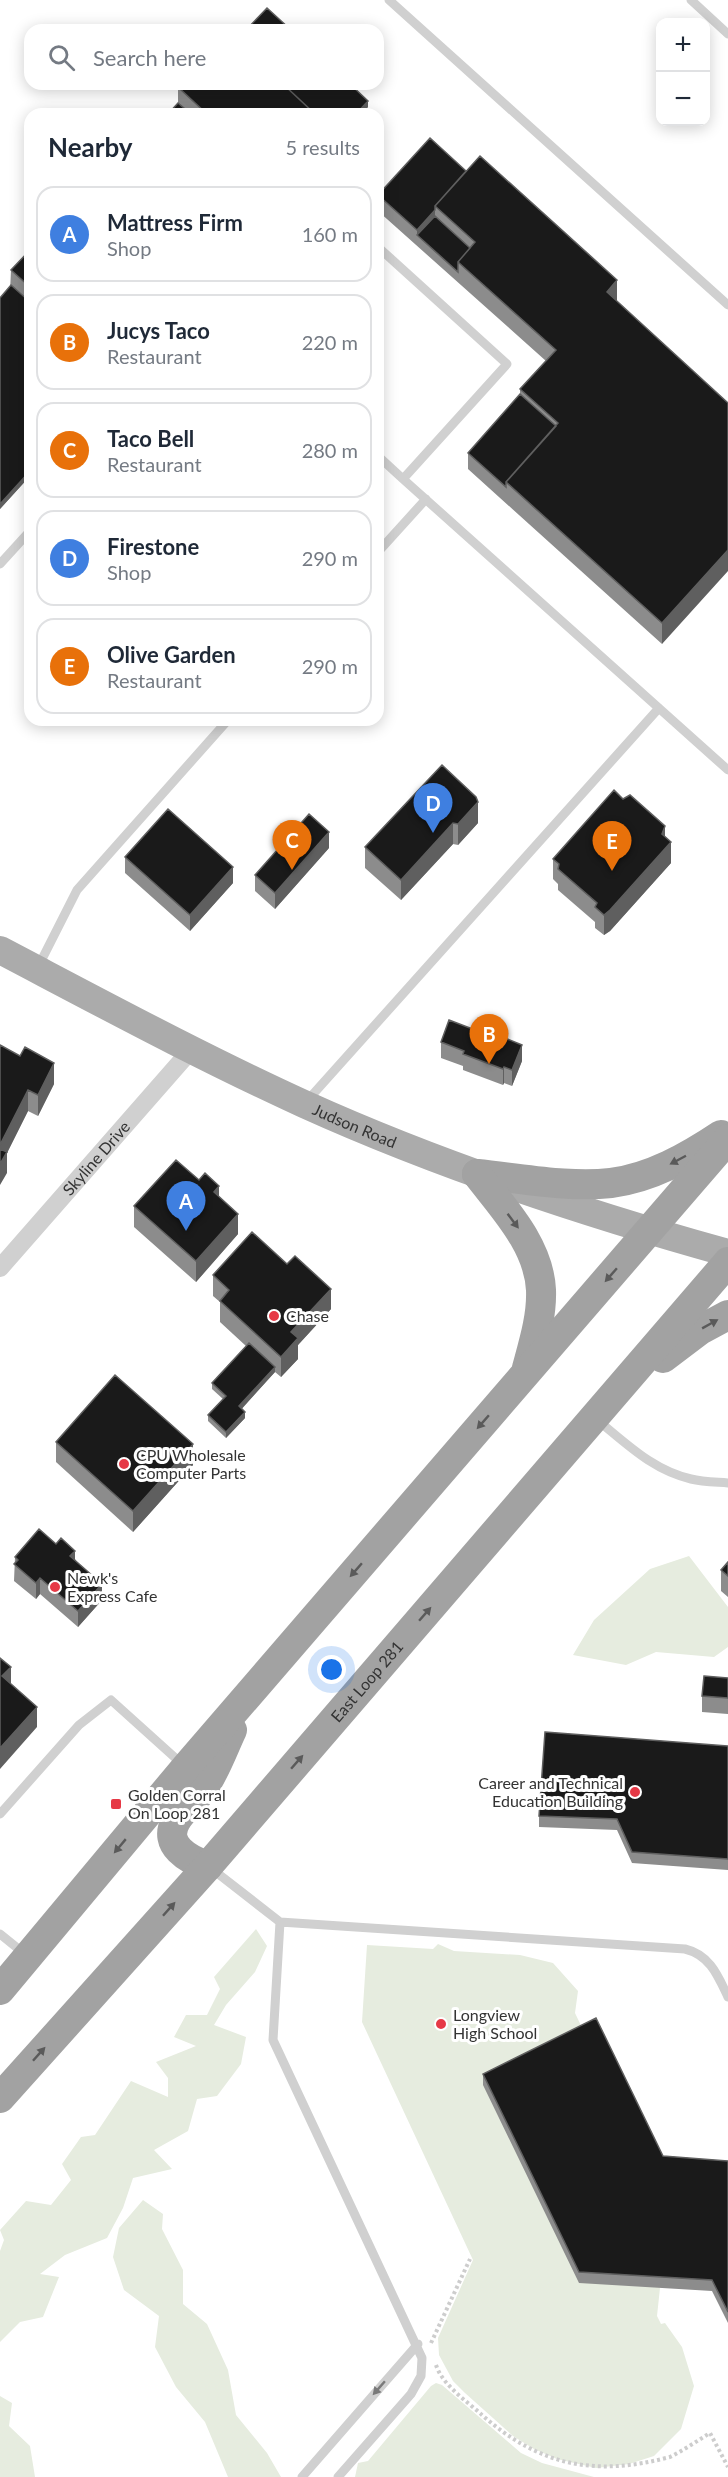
<!DOCTYPE html>
<meta charset="utf-8">
<style>
body{margin:0;font-family:Lato,sans-serif;background:#f6f6f7;color:#1f2937}
.controls{position:absolute;right:18px;top:18px;display:grid;overflow:hidden;border-radius:12px;box-shadow:0 3px 15px #0003}
.controls button{width:54px;height:54px;display:grid;place-items:center;padding:0;border:0;border-bottom:2px solid #e0e1e3;background:#fff;color:#1f2937;font:30px sans-serif}
.you{position:absolute;left:332px;top:1670px;width:21px;height:21px;margin:-15px;border:4px solid #fff;border-radius:50%;background:#1a73e8;box-shadow:0 0 0 9px #1a73e833}
.badge{display:grid;place-items:center;width:39px;height:39px;border-radius:50%;background:#db2777;color:#fff;font-size:20px;font-weight:700}
.pin{position:absolute;translate:-50% -50px;filter:drop-shadow(0 2px 3px #0008)}
.pin::after{content:'';position:absolute;top:32px;width:21px;height:18px;background:inherit;clip-path:polygon(0 0,100% 0,50% 100%)}
.list{margin:0;padding:0;list-style:none}
h2{display:flex;justify-content:space-between;align-items:center;height:78px;margin:0;padding:0 24px;font-size:26px}
h2 small{font-size:20px;font-weight:400;color:#747a83}
.list li{display:grid;grid-template-columns:39px 1fr auto;gap:18px;align-items:center;box-sizing:border-box;height:96px;margin:0 12px 12px;padding:0 12px;border:2px solid #e0e1e3;border-radius:18px}
.list b{display:block;font-size:22px;white-space:nowrap}
.list p{margin:0;font-size:20px;white-space:nowrap;color:#747a83}
.list em{font-size:20px;font-style:normal;color:#747a83}
.icon{flex:none;width:33px;height:33px;fill:none;stroke:currentColor;stroke-width:2;stroke-linecap:round;stroke-linejoin:round}
.map{position:relative;flex:none;width:728px;height:2477px;overflow:hidden}
.search{position:absolute;background:#fff;box-shadow:0 3px 15px #0003;left:24px;top:24px;width:360px;height:66px;display:flex;align-items:center;gap:15px;box-sizing:border-box;padding:0 21px;border-radius:18px;color:#747a83;font-size:22px}
.panel{position:absolute;background:#fff;box-shadow:0 3px 15px #0003;left:24px;top:108px;width:360px;height:618px;border-radius:18px}
.map>svg:first-child{display:block}
.green{fill:#e6ecdf}
.lines{fill:none;stroke-linecap:round;stroke-linejoin:round}
.path{stroke:#cdcdcd;stroke-width:4;stroke-dasharray:3 3;stroke-linecap:butt}
.service{stroke:#d0d0d0;stroke-width:9}
.minor{stroke:#d0d0d0;stroke-width:18}
.primary{stroke:#ababab;stroke-width:28}
.trunk{stroke:#a2a2a2;stroke-width:30}
.wall{fill:#8c8c8c}
.shaded-wall{fill:#5f5f5f}
.building{fill:#1a1a1a;stroke:#5f5f5f;stroke-width:1.5}
.oneway{fill:#5a5a5a}
.oneway2{fill:#7a7a7a}
.poi-dot{fill:#e63946;stroke:#fff;stroke-width:2}
.labels{text-anchor:middle;stroke-width:6;stroke-linejoin:round;paint-order:stroke}
.street-label{font-size:16px;fill:#333;stroke:#fff}
.poi-label{font-size:16px;fill:#333;stroke:#fff;text-anchor:start}
</style>
<div class="map">
<svg width="728" height="2477" viewBox="0 0 728 2477">
<rect width="100%" height="100%" fill="#fff"/>
<!-- green -->
<path class="green" d="M689,1556L728,1607V1647L714,1657L656,1652L626,1665L573,1655L594,1620L650,1569Z
M256,1929L267,1946L255,1972L226,2005L214,2025L246,2037L241,2064L217,2096L197,2099L188,2131L154,2150L172,2169L133,2178L123,2208L107,2238L65,2255L40,2274L59,2277L43,2317L20,2322L0,2342V2251L4,2240L0,2230L26,2201L51,2205L71,2180L62,2164L81,2137L95,2135L131,2081L168,2097V2078L156,2062L196,2046L174,2037L186,2015H207L220,1989L214,1977Z
M438,1944L454,1951L520,1955L553,1963L578,1991L575,2013L585,2034L660,2288L657,2316L661,2324L665,2323L682,2347L694,2386L681,2429L654,2456L629,2464L596,2468L557,2459L534,2449L513,2436L465,2393L453,2381L439,2355L438,2338L473,2260L362,2022L367,1945L433,1949Z
M143,2200L163,2214L162,2229L183,2270V2304L207,2324L228,2370L236,2415L267,2453L281,2477H228L205,2422L176,2387L155,2347L159,2316L124,2290L113,2257L119,2228Z
M436,2383L442,2385L521,2453L542,2463L594,2477H355L358,2463L368,2461L431,2386Z
M0,2396L12,2403L9,2426L30,2446L35,2477H0Z"/>
<g class="lines">
<!-- path -->
<path class="path" d="M431,2343L470,2259
M436,2365C443,2386 467,2401 482,2415C540,2466 595,2477 670,2457C684,2450 697,2441 710,2433L728,2467"/>
<!-- service -->
<path class="service" d="M389,0L728,305
M691,0L728,34
M378,247L507,364L403,479L728,770
M378,456L403,479
M378,552L426,499
M0,564L30,531
M38,967L77,890L228,720
M306,1102L659,708
M596,1419C626,1443 652,1470 691,1479C703,1482 716,1482 728,1483
M0,1814L79,1725L111,1700L182,1764
M212,1869L280,1922L273,2040L422,2358L421,2376L411,2394L338,2477
M280,1922L685,1949C710,1955 718,1976 728,1997
M0,1934L26,1955
M302,2477L418,2344"/>
<!-- minor -->
<path class="minor" id="s1" d="M0,1268L191,1050"/>
<!-- primary -->
<path class="primary" id="s2" d="M0,950C101,1003 201,1057 304,1104C441,1166 584,1213 728,1253"/>
<!-- trunk -->
<g class="trunk">
<path d="M477,1174C521,1178 568,1188 611,1183C651,1178 688,1157 721,1135"/>
<path d="M477,1174C503,1208 539,1245 541,1290C542,1316 534,1342 527,1368"/>
<path d="M663,1358L700,1330L728,1315"/>
<path d="M208,1866C189,1860 162,1845 176,1821C183,1809 195,1800 203,1789C215,1772 223,1749 232,1730"/>
<path d="M0,1990L186,1767L728,1139"/>
<path id="s3" d="M0,2098L208,1866L728,1262"/>
</g>
</g>
<!-- wall -->
<path class="wall" d="M178,87L368,107L361,114H168L178,103Z
M466,171L617,301V302L728,403L662,644L468,469V453L520,394V389L546,361L378,211V195Z
M30,250V476L0,509L11,270Z
M442,765L478,823L458,845L453,844L401,900L365,868V847Z
M665,837L671,863L610,931L604,935L595,928V922L558,890V884L553,879V859Z
M329,848L275,909L255,891V875Z
M125,857L233,883L190,931L125,873Z
M483,1033L501,1036L522,1061L512,1086L504,1083L503,1085L463,1070V1066L441,1058V1042Z
M0,1045L54,1084L38,1116L28,1111L7,1153V1173Z
M199,1180L219,1197L238,1234L196,1282L134,1227V1206Z
M213,1275L331,1309L298,1345V1359L281,1377L275,1372L241,1409L245,1418L226,1438L208,1421V1415L223,1399L212,1389V1383L246,1346L220,1322V1302L213,1296Z
M56,1442L193,1465L133,1532L56,1462Z
M15,1557L75,1559L102,1600L78,1627L40,1594L36,1599L14,1581Z
M728,1562V1597L721,1591V1570Z
M728,1678V1714L702,1712V1696Z
M728,1746V1870L632,1863L617,1830L539,1827V1816Z
M483,2074L663,2156L728,2161V2323L712,2291L579,2283L483,2085Z"/>
<!-- shaded-wall -->
<path class="shaded-wall" d="M368,101V107L361,114H356Z
M435,210V226L417,235V230Z
M617,280V301L607,313V292Z
M30,471V476L0,509V504Z
M728,550V571L662,644V623Z
M478,802V823L458,845V824Z
M453,823V844L401,900V880Z
M665,826V847L671,842V863L610,931L604,935V915L662,834Z
M329,832V848L275,909V893Z
M233,867V883L190,931V915Z
M522,1045V1061L512,1086V1070Z
M54,1063V1084L38,1116V1095Z
M504,1067V1083L503,1085V1069Z
M28,1090V1111L7,1153V1173L0,1185V1145Z
M219,1186V1207L214,1192Z
M238,1214V1234L196,1282V1261Z
M331,1289V1309L298,1345V1359L281,1377V1357L291,1332Z
M275,1367V1372L239,1412V1406Z
M245,1412V1418L226,1438V1432Z
M193,1444V1465L133,1532V1511Z
M75,1551V1567L70,1556Z
M40,1578V1594L36,1599V1583Z
M102,1584V1600L78,1627V1611Z
M11,1667V1688L2,1676Z
M37,1707V1727L0,1769V1748Z"/>
<!-- building -->
<path class="building" d="M267,8L291,30H246Z
M182,84H283L315,114H207L178,87Z
M283,84H350L368,101L356,114H315Z
M178,103L191,114H168Z
M430,138L466,171L435,206V210L417,230L378,195Z
M480,156L617,280L607,292L728,403V550L662,623L506,482L558,423L520,389L556,350L458,262L475,242L435,206Z
M435,216L470,248L458,262V272L417,235Z
M30,250V287L11,270Z
M11,285L30,302V471L0,504V298Z
M520,394L556,426L506,482V487L468,453Z
M442,765L476,797L478,802L458,824L453,823L401,880L365,847Z
M614,790L623,799L630,795L665,826L662,834L671,842L610,910L604,915L595,907L597,903L558,869L559,864L553,859Z
M168,809L233,867L190,915L125,857Z
M309,814L329,832L275,893L255,875Z
M449,1020L483,1033L485,1028L501,1034L500,1036L522,1045L512,1070L504,1067L503,1069L463,1054L464,1051L441,1042Z
M0,1045L20,1056L25,1047L54,1063L38,1095L28,1090L0,1145Z
M0,1149L7,1152L0,1164Z
M176,1160L199,1180L205,1173L219,1186L214,1192L238,1214L196,1261L134,1206Z
M252,1232L287,1264L295,1256L331,1289L291,1332L298,1338L281,1357L220,1301L229,1290L213,1275Z
M249,1343L275,1367L239,1406L245,1412L226,1432L208,1415L226,1396L212,1383Z
M115,1375L193,1444L133,1511L56,1442Z
M39,1529L56,1544L61,1538L75,1551L70,1556L102,1584L78,1611L40,1578L36,1583L14,1564L18,1560L15,1557Z
M728,1562V1576L721,1570Z
M0,1658L11,1667L2,1676L37,1707L0,1748Z
M704,1676L728,1678V1698L702,1696Z
M545,1732L728,1746V1859L632,1852L617,1819L539,1816Z
M596,2018L663,2156L728,2161V2312L712,2280L579,2272L483,2074Z"/>
<!-- one-way arrows -->
<defs><path id="oneway-solid" d="M-6-.8H1V-3.2L6.5 0L1 3.2V.8H-6Z" transform="scale(1.5)"/></defs>
<g class="oneway">
<use href="#oneway-solid" transform="translate(678 1160) rotate(152)"/>
<use href="#oneway-solid" transform="translate(513 1221) rotate(53)"/>
<use href="#oneway-solid" transform="translate(611 1275) rotate(131)"/>
<use href="#oneway-solid" transform="translate(710 1324) rotate(-29)"/>
<use href="#oneway-solid" transform="translate(483 1422) rotate(131)"/>
<use href="#oneway-solid" transform="translate(356 1570) rotate(131)"/>
<use href="#oneway-solid" transform="translate(425 1614) rotate(-49)"/>
<use href="#oneway-solid" transform="translate(297 1762) rotate(-49)"/>
<use href="#oneway-solid" transform="translate(120 1846) rotate(130)"/>
<use href="#oneway-solid" transform="translate(169 1909) rotate(-48)"/>
<use href="#oneway-solid" transform="translate(39 2054) rotate(-48)"/>
</g>
<use class="oneway2" href="#oneway-solid" transform="translate(379 2388) rotate(131)"/>
<!-- markers -->
<g class="poi-dot">
<circle cx="274" cy="1316" r="6"/>
<circle cx="124" cy="1464" r="6"/>
<circle cx="55" cy="1587" r="6"/>
<circle cx="635" cy="1792" r="6"/>
<rect x="110" y="1798" width="12" height="12" rx="3"/>
<circle cx="441" cy="2024" r="6"/>
</g>
<g class="labels">
<!-- street labels -->
<g class="street-label">
<text dy="6" stroke="none"><textPath href="#s2" startOffset="396">Judson Road</textPath></text>
<text dy="6" stroke="none"><textPath href="#s1" startOffset="146">Skyline Drive</textPath></text>
<text dy="6" stroke="none"><textPath href="#s3" startOffset="555">East Loop 281</textPath></text>
</g>
<!-- poi labels -->
<g class="poi-label">
<text x="286" y="1322">Chase</text>
<text x="136" y="1461">CPU Wholesale<tspan x="136" dy="18">Computer Parts</tspan></text>
<text x="67" y="1584">Newk's<tspan x="67" dy="18">Express Cafe</tspan></text>
<text x="623" y="1789" text-anchor="end">Career and Technical<tspan x="623" dy="18">Education Building</tspan></text>
<text x="128" y="1801">Golden Corral<tspan x="128" dy="18">On Loop 281</tspan></text>
<text x="453" y="2021">Longview<tspan x="453" dy="18">High School</tspan></text>
</g>
</g>
</svg>
<div class="controls">
<button>+</button>
<button>−</button>
</div>
<div class="you"></div>
<div class="pin badge" style="left:186px;top:1231px;background:#3f7fe0">A</div>
<div class="pin badge" style="left:489px;top:1064px;background:#e8710a">B</div>
<div class="pin badge" style="left:292px;top:870px;background:#e8710a">C</div>
<div class="pin badge" style="left:433px;top:833px;background:#3f7fe0">D</div>
<div class="pin badge" style="left:612px;top:871px;background:#e8710a">E</div>
<div class="search"><svg class="icon" aria-label="search" viewBox="0 0 24 24"><circle cx="10" cy="10" r="6"/><path d="M15 15l6 6"/></svg>Search here</div>
<section class="panel">
<h2>Nearby<small>5 results</small></h2>
<ul class="list">
<li><span class="badge" style="background:#3f7fe0">A</span><div><b>Mattress Firm</b><p>Shop</p></div><em>160 m</em></li>
<li><span class="badge" style="background:#e8710a">B</span><div><b>Jucys Taco</b><p>Restaurant</p></div><em>220 m</em></li>
<li><span class="badge" style="background:#e8710a">C</span><div><b>Taco Bell</b><p>Restaurant</p></div><em>280 m</em></li>
<li><span class="badge" style="background:#3f7fe0">D</span><div><b>Firestone</b><p>Shop</p></div><em>290 m</em></li>
<li><span class="badge" style="background:#e8710a">E</span><div><b>Olive Garden</b><p>Restaurant</p></div><em>290 m</em></li>
</ul>
</section>
</div>
